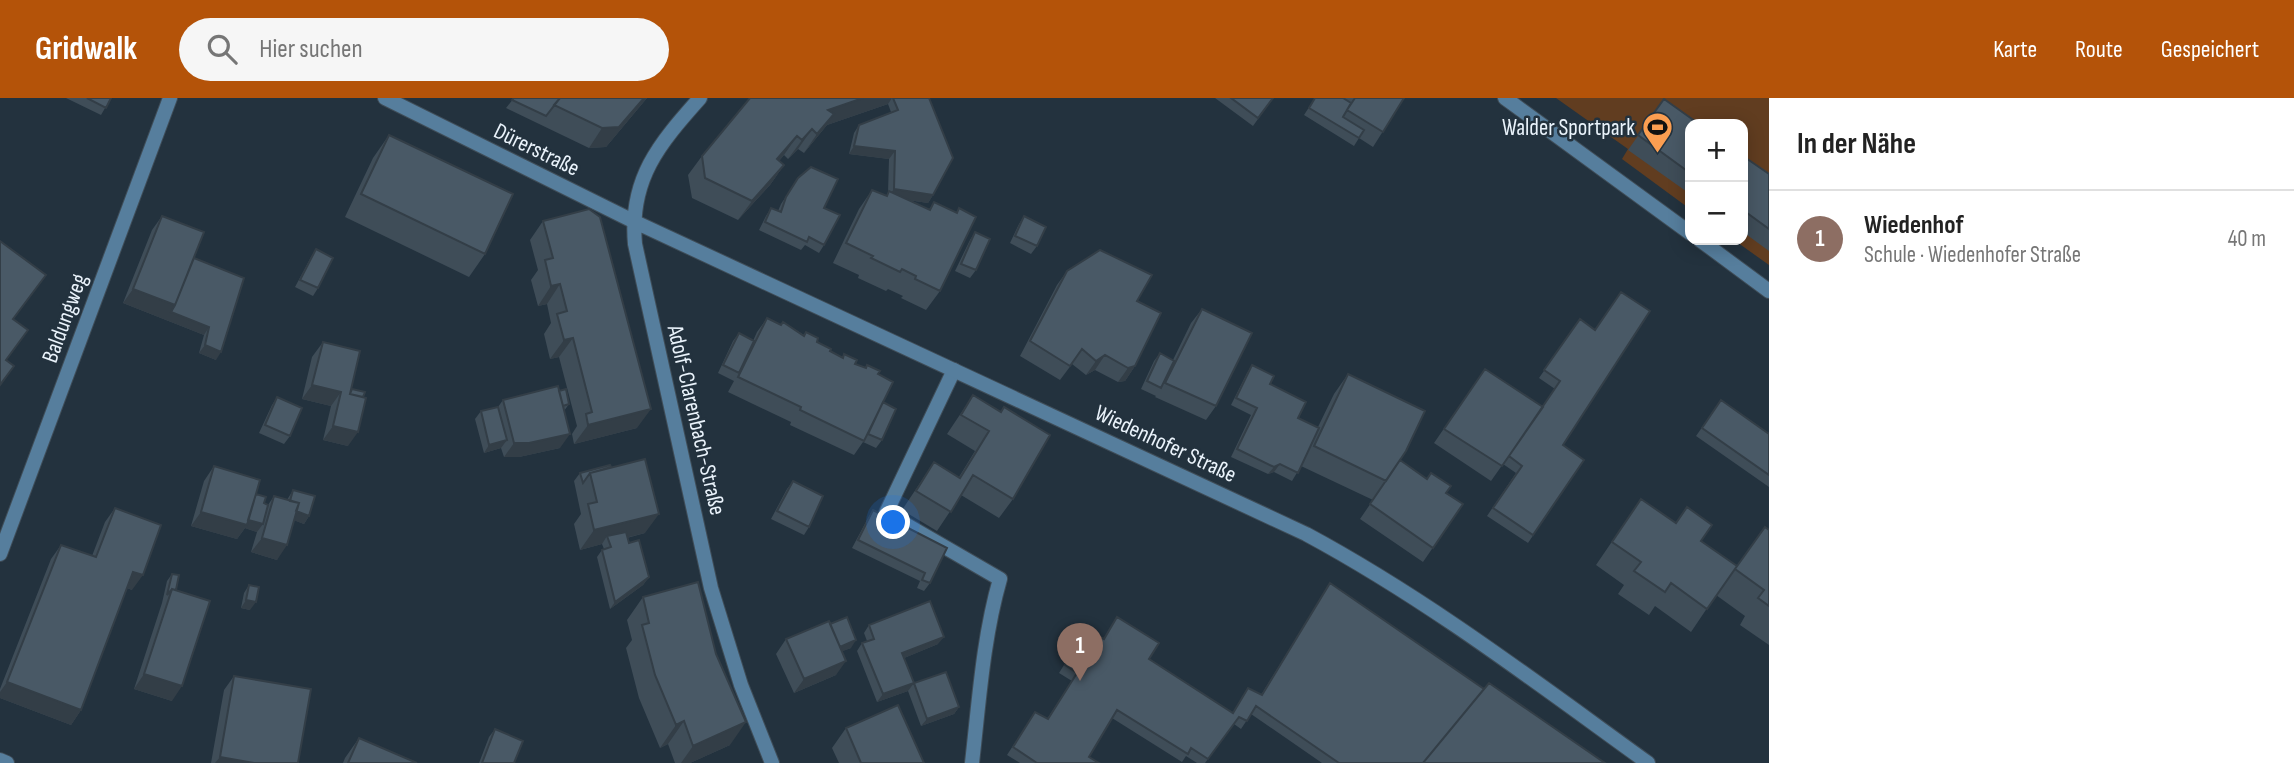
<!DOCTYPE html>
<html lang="de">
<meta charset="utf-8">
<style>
body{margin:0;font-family:"Sofia Sans Condensed",sans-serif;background:#f6f6f6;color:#222}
.controls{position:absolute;right:21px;top:21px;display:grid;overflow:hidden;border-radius:14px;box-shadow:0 4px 18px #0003}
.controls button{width:63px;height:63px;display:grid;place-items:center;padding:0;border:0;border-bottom:2px solid #e0e0e0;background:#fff;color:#222;font:35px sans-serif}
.you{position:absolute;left:894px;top:425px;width:24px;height:24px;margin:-18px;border:5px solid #fff;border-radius:50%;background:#1a73e8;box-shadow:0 0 0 10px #1a73e833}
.badge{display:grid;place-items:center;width:46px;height:46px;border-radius:50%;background:#b45309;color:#fff;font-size:23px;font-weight:700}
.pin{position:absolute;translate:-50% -58px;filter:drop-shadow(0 2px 4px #0008)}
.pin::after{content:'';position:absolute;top:37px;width:24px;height:21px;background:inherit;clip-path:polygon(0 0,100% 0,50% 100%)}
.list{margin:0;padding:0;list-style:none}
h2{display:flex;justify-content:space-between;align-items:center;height:91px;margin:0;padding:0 28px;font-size:30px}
h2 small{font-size:23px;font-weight:400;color:#767676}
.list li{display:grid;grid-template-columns:46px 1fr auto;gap:21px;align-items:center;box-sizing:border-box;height:98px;padding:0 28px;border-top:2px solid #e0e0e0}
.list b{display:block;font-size:26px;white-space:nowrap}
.list p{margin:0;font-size:23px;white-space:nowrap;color:#767676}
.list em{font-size:23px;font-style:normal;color:#767676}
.icon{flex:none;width:38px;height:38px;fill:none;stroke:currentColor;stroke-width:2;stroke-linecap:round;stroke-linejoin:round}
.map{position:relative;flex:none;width:1769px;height:665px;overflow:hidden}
header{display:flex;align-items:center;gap:42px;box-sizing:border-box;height:98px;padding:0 35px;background:#b45309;color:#fff}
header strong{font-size:33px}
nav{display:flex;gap:38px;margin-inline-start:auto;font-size:24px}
.search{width:490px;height:63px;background:#f6f6f6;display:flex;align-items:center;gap:18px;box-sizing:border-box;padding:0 24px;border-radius:38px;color:#767676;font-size:26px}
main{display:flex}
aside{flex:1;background:#fff}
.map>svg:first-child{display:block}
.grass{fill:#613d20}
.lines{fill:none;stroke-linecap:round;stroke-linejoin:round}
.service-casing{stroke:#3f4d58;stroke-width:16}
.minor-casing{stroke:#3f4d58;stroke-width:16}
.service{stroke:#567e9d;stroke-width:14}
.minor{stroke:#567e9d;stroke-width:14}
.wall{fill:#3f4d58}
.shaded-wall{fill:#333e47}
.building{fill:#495966;stroke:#333e47;stroke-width:2}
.labels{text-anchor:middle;stroke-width:5;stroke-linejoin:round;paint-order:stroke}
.poi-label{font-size:23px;fill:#eaf3fb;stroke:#23323e;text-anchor:end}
.street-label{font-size:23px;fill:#eaf3fb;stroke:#23323e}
</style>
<header>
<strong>Gridwalk</strong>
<div class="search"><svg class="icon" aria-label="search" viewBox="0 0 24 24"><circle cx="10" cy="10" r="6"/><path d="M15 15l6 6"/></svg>Hier suchen</div>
<nav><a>Karte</a><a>Route</a><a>Gespeichert</a></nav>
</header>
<main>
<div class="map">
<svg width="1769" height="665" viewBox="0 0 1769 665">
<rect width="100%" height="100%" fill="#23323e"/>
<!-- grass -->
<path class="grass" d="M1556,0H1769V167L1734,142H1743V26H1690V111L1622,61L1628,51Z"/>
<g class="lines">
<defs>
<path id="service" d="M1505,0L1690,135
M1700,142L1769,193
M954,272L886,415L1000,481C983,540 979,604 972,665"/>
<path id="minor" d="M385,0L633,123L1306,436C1427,501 1537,585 1648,665
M700,0C659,46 629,81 635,146L711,490L741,587L772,665
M0,456L170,0
M0,662L7,665"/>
</defs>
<!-- service casing -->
<use href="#service" class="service-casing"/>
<!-- minor casing -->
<use href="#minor" class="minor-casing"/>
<!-- service -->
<use href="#service" class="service"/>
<!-- minor -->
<use href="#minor" class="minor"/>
</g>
<!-- wall -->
<path class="wall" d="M66,0H111L101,17Z
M514,0H647L606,49L589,50L506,10Z
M750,0H929L933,97L928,105L908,102L929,112L934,104L956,115L959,110L940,193L926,212L901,200L903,198L888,191L886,193L858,180L859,177L833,165L859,111L872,92L886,98L888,95L889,61L849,56L854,35L859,27L891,14L888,6L827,27L804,55L798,51L788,61L784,57L779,63L784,67L770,87L738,122L692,100L688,77L702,58Z
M1215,0H1273L1253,28Z
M1315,0H1404L1373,49L1359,40L1354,48L1304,17Z
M1664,1L1690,26V96L1628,52Z
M389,37L485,156L469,179L345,119L373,60Z
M1743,58L1769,76V153L1743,134Z
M798,80L824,110V147L819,155L805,147L801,152L759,132L766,118L771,110L778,113L781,106Z
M162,118L194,160L216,262L199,255L204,237L123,205L152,132Z
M1024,118L1037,148L1031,156L1010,145L1019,126Z
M543,123L637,330L574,346L572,336L577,328L559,259L550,261L544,236L551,225L547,206L538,208L531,182L538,172L530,142Z
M975,134L976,172L970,180L955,173L970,142Z
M316,151L318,190L313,198L295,189L311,159Z
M1067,173L1137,203L1135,268L1125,283L1118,284L1095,272L1086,277L1072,266L1060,282L1020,258L1057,187Z
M1202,211L1216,308L1206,322L1155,299L1156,298L1141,291L1154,263L1160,255L1173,262L1191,225Z
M767,220L781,227L783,224L804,237L806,234L830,253L842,259L844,256L855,266L865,270L867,267L878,276L883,304L882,342L876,350L863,344L854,357L790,327L791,324L728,294L734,283L718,275L733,243L739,235L753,243L757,234Z
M1580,221L1563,347L1584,362L1528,445L1487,418L1516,375L1503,366L1491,383L1434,345L1485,271L1543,309L1555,291L1539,280Z
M323,244L352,291L348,348L323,342L331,308L302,301L312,259Z
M1252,267L1270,286L1298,320L1318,329L1334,296L1348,276L1400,362L1463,406L1423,464L1360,421L1373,402L1301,368L1292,383L1274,374L1268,376L1231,359L1251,317L1231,307L1247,275Z
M559,293L569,306L564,313L560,350L519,359H504L501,350L484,355L475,321L481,313L498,309L503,302Z
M973,297L1000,313L1013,401L999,420L961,397L937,433L902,412L934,364L959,379L975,353L947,336Z
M277,299L290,338L284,346L259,335L272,307Z
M1721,302L1769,336V389L1696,338Z
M610,367L645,435L627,440L629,445L649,479L643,487L610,511L597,459L602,452L604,451L602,446L580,452L574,426L581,416L574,383L580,375Z
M214,368L256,396L264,405L268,407L274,398L287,402L293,392L309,418L304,426L294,422L277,462L251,454L257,434L245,430L237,441L191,428L204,383Z
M793,383L809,429L804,437L771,421L787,391Z
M1641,401L1737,468L1769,432V547L1740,527L1745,518L1716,497L1691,534L1655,508L1649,517L1618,496L1624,487L1596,467Z
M115,410L132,492L127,490L81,612L71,627L0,600V591L51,461L61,447L92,458L105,424Z
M873,412L947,450L930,485L924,493L917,490L920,483L852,450L868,420Z
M172,476L176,492L172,603L134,591L162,505L167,483Z
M1330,485L1484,591L1605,665H1322L1251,616L1241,631L1234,626L1205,665H1197L1186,658L1182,664L1112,620L1089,659L1099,665H1020L1007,657L1035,614L1047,621L1072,583L1059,575L1082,538L1104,540L1117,519L1149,561L1233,615L1248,590L1261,597Z
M249,487L250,512L241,510L244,495Z
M643,499L730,647L690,665H675L668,646L660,650L639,600L626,550L632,542L627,522Z
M830,526L851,550L842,553L836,577L794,595L776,556L786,541Z
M869,527L938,546L904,560L914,585L959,609L954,616L921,628L908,593L877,604L857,553L862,545L867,543L864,535Z
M234,578L298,665H211L224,592Z
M846,630L924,665H839L832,650Z
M495,631L514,665H479L489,639Z
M359,640L417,665H343L345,660Z"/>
<!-- shaded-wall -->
<path class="shaded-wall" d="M644,0H647L606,49L589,50L602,30Z
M863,0H892L888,6L827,27L804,55L817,36L828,12Z
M812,31L798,51L788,61L802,42Z
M797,38L784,57L764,81L777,61Z
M854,48L895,53L889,61L849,56Z
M784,67L770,87L738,122L752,103Z
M894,91L933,97L928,105L888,99Z
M560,186L547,206L538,208L551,188Z
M133,191L175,207L209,229L204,237L123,205Z
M573,240L559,259L550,261L564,242Z
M205,247L221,254L216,262L199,255Z
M1105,257L1095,272L1086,277L1096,263Z
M1135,268L1125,283L1118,284L1128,270Z
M312,287L341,294L331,308L302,301Z
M651,311L637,330L574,346L588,327Z
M333,328L358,334L348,348L323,342Z
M570,336L560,350L519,359H504L514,345Z
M507,342L501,350L484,355L489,347Z
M1280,366L1274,374L1268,376L1274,369Z
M288,410L309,418L304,426L282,418Z
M201,414L246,421L263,426L257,434L245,430L237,441L191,428Z
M659,416L645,435L609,444L607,438L602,446L580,452L594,432Z
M262,440L287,447L277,462L251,454Z
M133,474L143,477L132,492L123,488Z
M649,479L643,487L610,511L615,504Z
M246,502L256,504L250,512L241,510Z
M944,539L938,546L897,563L902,555Z
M856,542L851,550L828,559L834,552Z
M846,563L836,577L794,595L804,581Z
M144,576L182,588L172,603L134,591Z
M7,584L81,612L71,627L0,600V594Z
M914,585L908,593L877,604L883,596Z
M959,609L954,616L921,628L927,621Z
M684,623L668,646L660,650L676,627Z
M746,624L730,647L690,665H681L693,648Z
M220,659L254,665H215Z"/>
<!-- building -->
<path class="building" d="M87,0H111L106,10Z
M514,0H560L546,18L512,2Z
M560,0H644L619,29L602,30L554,7Z
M750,0H863L828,12L834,16L817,36L812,31L802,42L797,38L777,61L784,67L752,103L705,80L702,58Z
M893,0H929L953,60L933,97L894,91L895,53L854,48L859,27L898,12Z
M1231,0H1273L1258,20Z
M1315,0H1343L1351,5L1343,19L1364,32L1359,40L1309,10Z
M1355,0H1404L1383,34L1347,12Z
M1664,1L1699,26H1690V75L1638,37Z
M389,37L513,96L485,156L361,96Z
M1743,58L1769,76V131L1743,112Z
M811,69L838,81L824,110L840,117L824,147L809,139L807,144L765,124L771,110L781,114L786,99L798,80Z
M872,92L887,98L889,93L930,112L934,104L957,115L959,110L976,119L940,193L915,181L916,178L902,171L900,174L871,160L873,158L846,145Z
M589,111L600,119L651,311L588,327L586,316L592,314L573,240L564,242L557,216L567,213L560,186L551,188L545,162L553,160L543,123Z
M162,118L204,134L175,207L133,191Z
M1024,118L1046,129L1037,148L1015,138Z
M975,134L990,141L976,172L961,166Z
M0,143L46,177L13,221L28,232L6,262L14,268L0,287Z
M316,151L333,160L318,190L300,182Z
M1100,152L1152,177L1137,203L1161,215L1135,268L1128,270L1105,257L1096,263L1082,251L1070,268L1030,243L1067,173Z
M194,160L244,180L221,254L205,247L209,229L171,214L175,207Z
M1621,194L1650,213L1563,347L1584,362L1533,437L1493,410L1522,368L1509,358L1560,283L1544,272L1580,221L1595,232Z
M1202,211L1252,235L1216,308L1165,285Z
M767,220L781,227L783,224L804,238L806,234L818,240L817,244L831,251L830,253L843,260L844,256L857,262L855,266L866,270L867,267L880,273L878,276L893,284L864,343L800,312L801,309L738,279Z
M739,235L754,243L739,275L723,267Z
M323,244L360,253L350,296L366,300L358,334L333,328L341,294L312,287Z
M1160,255L1174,263L1161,290L1147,283Z
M1252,267L1274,278L1270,286L1306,304L1298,320L1319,330L1298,375L1280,366L1274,369L1237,351L1257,310L1236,300Z
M1485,271L1543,309L1502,368L1444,331Z
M1348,276L1425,313L1406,353L1386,383L1314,348Z
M558,288L570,336L529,345H514L503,302Z
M352,291L365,294L363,299L350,296Z
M566,291L569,306L563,308L559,293Z
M973,297L1001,314L1004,309L1050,337L1013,401L973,377L951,414L916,393L934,364L960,380L989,333L961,317Z
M277,299L302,310L290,338L265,327Z
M1721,302L1769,336V377L1702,330Z
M883,304L896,311L882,342L868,336Z
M498,309L507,342L489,347L481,313Z
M645,361L659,416L594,432L588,406L597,404L590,375Z
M1400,362L1427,381L1431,375L1451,388L1446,395L1463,406L1433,450L1370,406Z
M610,367L611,369L590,375L583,385L580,375Z
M214,368L260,382L247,427L201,414Z
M793,383L823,398L809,429L777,413Z
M293,392L315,398L309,418L296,413L299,405L290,403Z
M256,396L266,399L264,405L268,407L263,426L248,422Z
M274,398L299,405L287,447L262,440Z
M1641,401L1676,425L1687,409L1712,427L1701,443L1737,468L1707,511L1671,485L1665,494L1634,473L1641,464L1612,444Z
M115,410L161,427L143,477L133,474L81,612L7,584L61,447L96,459Z
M873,412L947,450L930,485L922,482L925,475L858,442Z
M1765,429L1769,432V508L1758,500L1764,492L1735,471Z
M626,434L629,445L639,442L649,479L615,504L602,452L611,449L607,438Z
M172,476L179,477L176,492L172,491L167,497Z
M698,484L716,556L746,624L693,648L684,623L676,627L655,577L642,527L649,525L643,499Z
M1330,485L1484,591L1423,665H1339L1256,608L1247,623L1239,619L1208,661L1191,650L1188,656L1117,612L1089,659L1099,665H1037L1013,649L1035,614L1048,621L1077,575L1065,567L1088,531L1104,541L1117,519L1159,545L1149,561L1233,615L1248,590L1262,597Z
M249,487L259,489L256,504L246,502Z
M172,491L210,503L182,588L144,576Z
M930,503L944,539L902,555L914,585L883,596L862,545L874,541L869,527Z
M847,519L856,542L840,549L830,526Z
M829,523L846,563L804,581L786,541Z
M946,574L959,609L927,621L914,585Z
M234,578L311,591L298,665H254L220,659Z
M1489,585L1605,665H1423Z
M898,607L924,665H861L846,630Z
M495,631L523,643L514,665H482Z
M359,640L417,665H348Z"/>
<!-- icons -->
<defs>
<symbol id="stadium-pin" viewBox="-11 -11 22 30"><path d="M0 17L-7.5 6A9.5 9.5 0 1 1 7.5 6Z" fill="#fb9e51" stroke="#23323e"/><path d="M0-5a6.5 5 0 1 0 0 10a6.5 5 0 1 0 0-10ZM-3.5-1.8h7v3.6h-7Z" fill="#111"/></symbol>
</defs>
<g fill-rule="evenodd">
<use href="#stadium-pin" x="1640" y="12" width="35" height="47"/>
</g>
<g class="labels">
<!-- poi labels -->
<g class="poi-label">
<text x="1635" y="37">Walder Sportpark</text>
</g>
<!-- street labels -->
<g class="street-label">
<text transform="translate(537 51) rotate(26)" y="8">Dürerstraße</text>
<text transform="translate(64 220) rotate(-70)" y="8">Baldungweg</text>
<text transform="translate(697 322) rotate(77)" y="8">Adolf-Clarenbach-Straße</text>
<text transform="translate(1166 345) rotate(25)" y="8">Wiedenhofer Straße</text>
</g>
</g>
</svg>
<div class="controls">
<button>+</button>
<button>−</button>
</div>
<div class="you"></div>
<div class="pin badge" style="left:1080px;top:583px;background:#8d6e63">1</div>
</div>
<aside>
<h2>In der Nähe<small></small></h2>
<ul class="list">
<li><span class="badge" style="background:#8d6e63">1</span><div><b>Wiedenhof</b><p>Schule · Wiedenhofer Straße</p></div><em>40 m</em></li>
</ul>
</aside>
</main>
